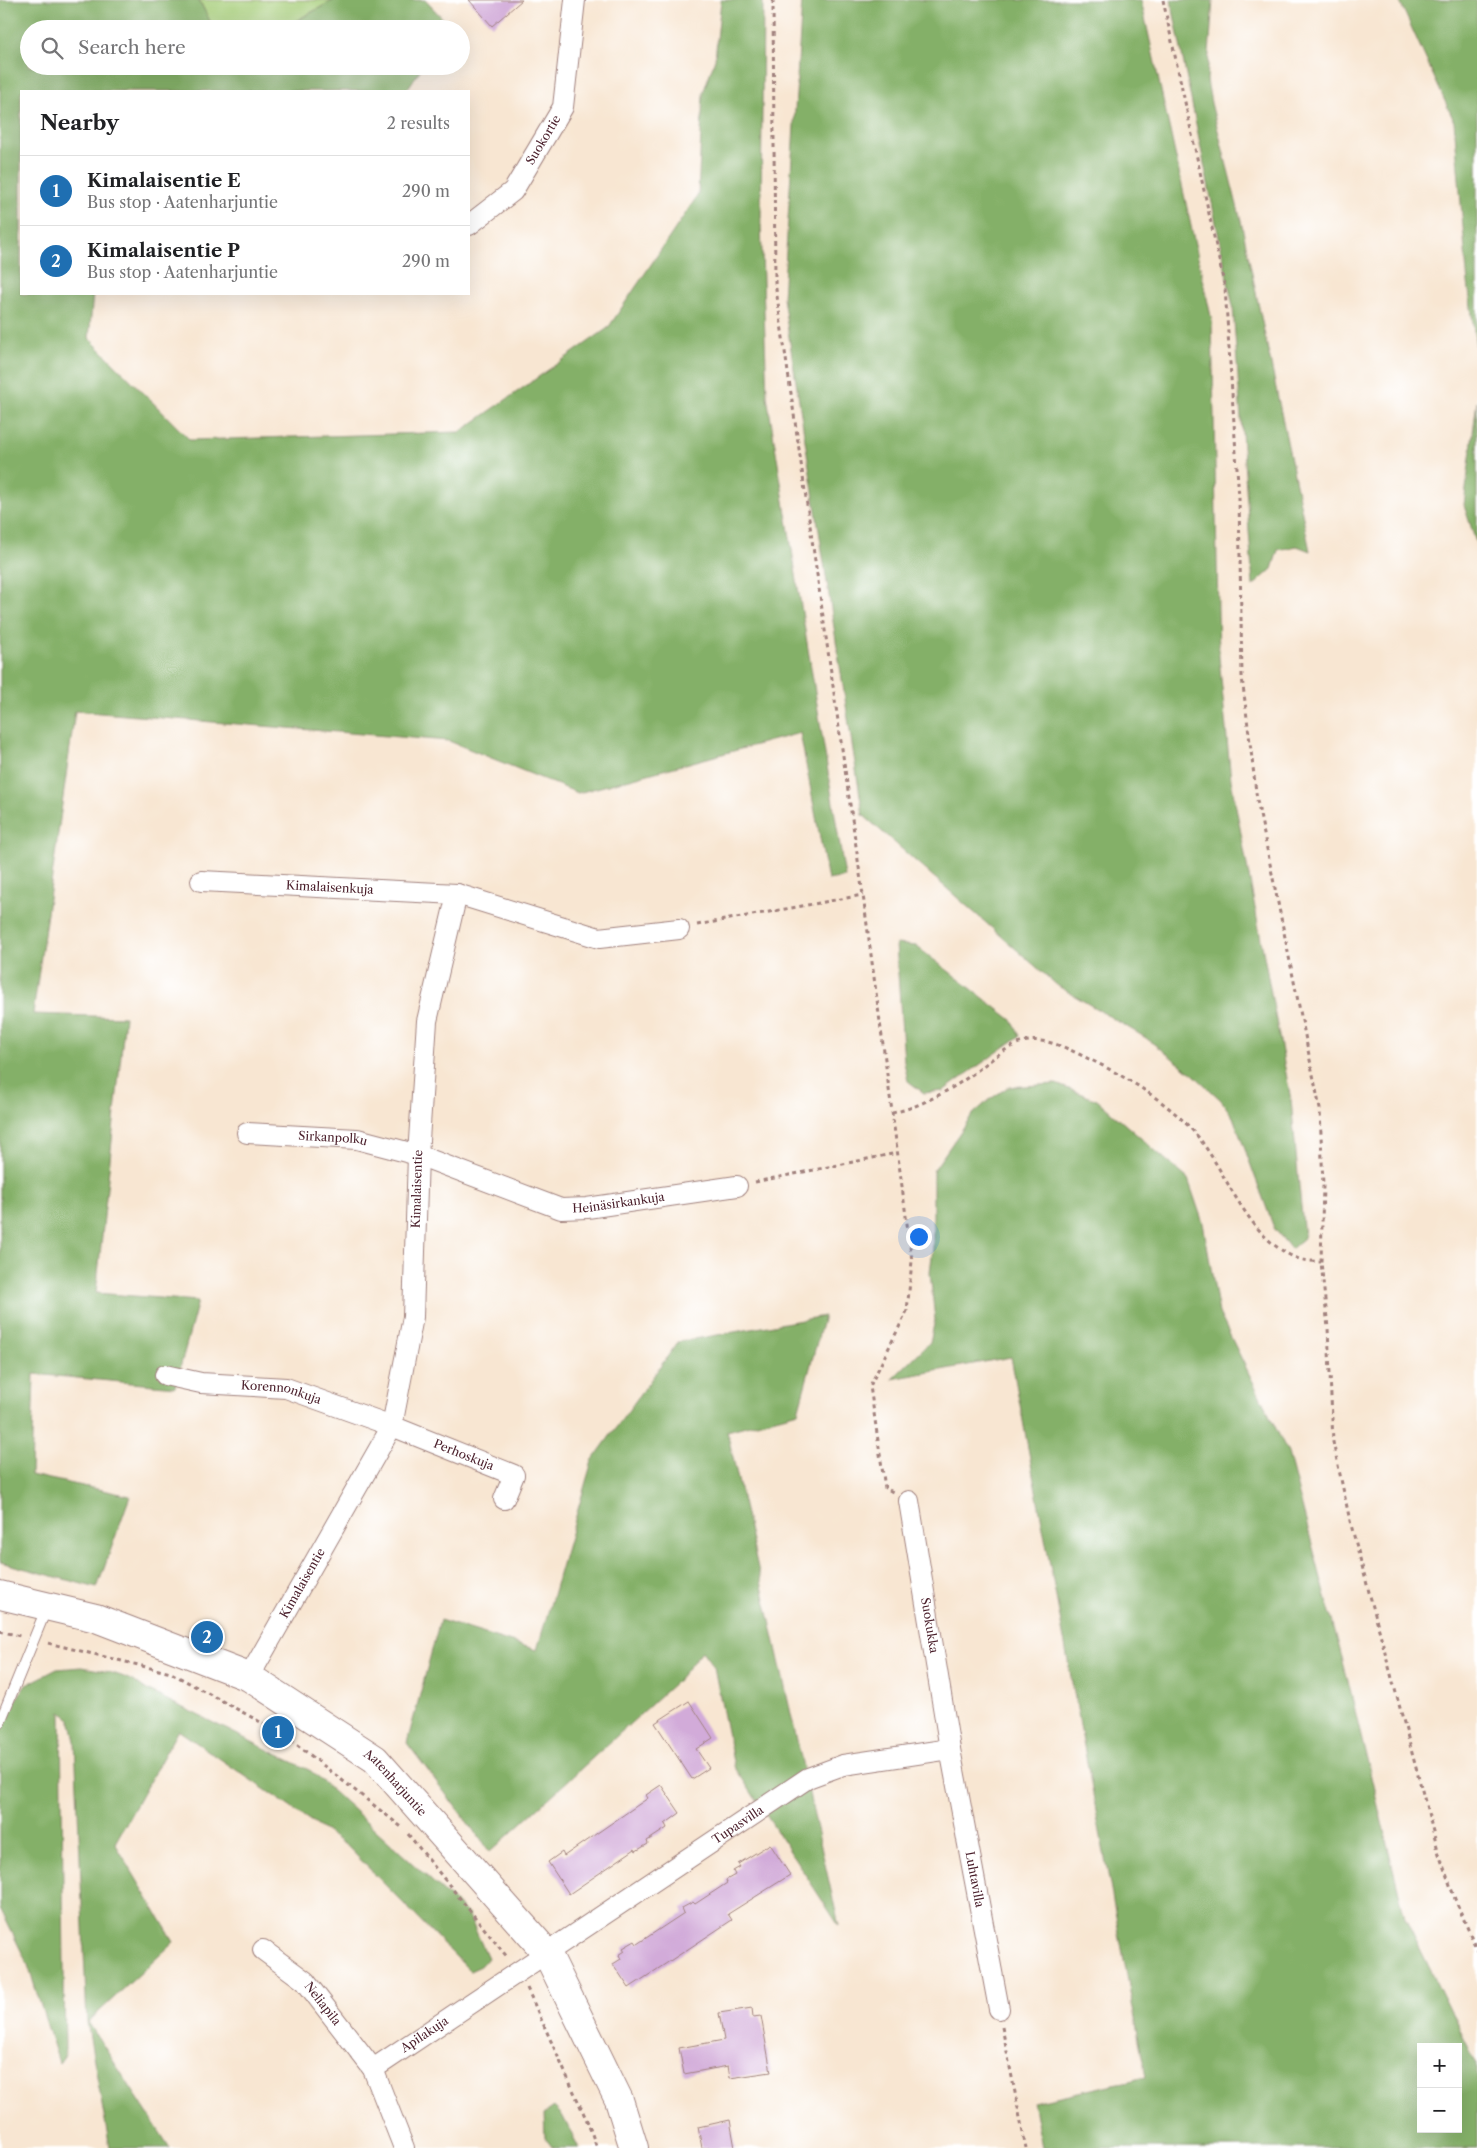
<!DOCTYPE html>
<meta charset="utf-8">
<style>
body{margin:0;font-family:"Libre Caslon Text",serif;background:#f2f2f2;color:#202124}
.controls{position:absolute;right:15px;bottom:15px;display:grid;overflow:hidden;border-radius:0px;box-shadow:0 5px 20px #0002}
.controls button{width:45px;height:45px;display:grid;place-items:center;padding:0;border:0;border-bottom:1px solid #e0e0e0;background:#fff;color:#202124;font:25px sans-serif}
.you{position:absolute;left:918px;top:1236px;width:18px;height:18px;margin:-12px;border:4px solid #fff;border-radius:50%;background:#1a73e8;box-shadow:0 0 0 8px #1a73e833}
.badge{display:grid;place-items:center;width:32px;height:32px;border-radius:50%;background:#1f6fb2;color:#fff;font-size:16px;font-weight:700}
.pin{position:absolute;translate:-50% -50%;border:2px solid #fff;box-shadow:0 1px 5px #0006}
.list{margin:0;padding:0;list-style:none}
h2{display:flex;justify-content:space-between;align-items:center;height:65px;margin:0;padding:0 20px;font-size:21px}
h2 small{font-size:16px;font-weight:400;color:#757577}
.list li{display:grid;grid-template-columns:32px 1fr auto;gap:15px;align-items:center;box-sizing:border-box;height:70px;padding:0 20px;border-top:1px solid #e0e0e0}
.list b{display:block;font-size:19px;white-space:nowrap}
.list p{margin:0;font-size:16px;white-space:nowrap;color:#757577}
.list em{font-size:16px;font-style:normal;color:#757577}
.icon{flex:none;width:28px;height:28px;fill:none;stroke:currentColor;stroke-width:2;stroke-linecap:round;stroke-linejoin:round}
.map{position:relative;flex:none;width:1477px;height:2148px;overflow:hidden}
.search{position:absolute;background:#fff;box-shadow:0 5px 20px #0002;left:20px;top:20px;width:450px;height:55px;display:flex;align-items:center;gap:12px;box-sizing:border-box;padding:0 18px;border-radius:28px;color:#757577;font-size:19px}
.panel{position:absolute;background:#fff;box-shadow:0 5px 20px #0002;left:20px;top:90px;width:450px;height:205px;border-radius:0px}
.map>svg:first-child{display:block}
.green{fill:#a6cd78;stroke:#787652}
.forest{fill:#84b068;stroke:#67684a;fill-rule:evenodd}
.building{fill:#d2abd9}
.lines{fill:none;stroke-linecap:round;stroke-linejoin:round}
.lane-casing{stroke:#a1827e;stroke-width:12}
.street-casing{stroke:#a1827e;stroke-width:22}
.secondary-casing{stroke:#a1827e;stroke-width:30}
.path{stroke:#a1827e;stroke-width:3;stroke-dasharray:4 4;stroke-linecap:butt}
.lane{stroke:#fff;stroke-width:10}
.street{stroke:#fff;stroke-width:20}
.secondary{stroke:#fff;stroke-width:28}
.labels{text-anchor:middle;stroke-width:5;stroke-linejoin:round;paint-order:stroke}
.street-label{font-size:12px;fill:#4a1f2b;stroke:#fff}
</style>
<div class="map">
<svg width="1477" height="2148" viewBox="0 0 1477 2148">
<rect width="100%" height="100%" fill="#fff"/>
<filter id="ink" filterUnits="userSpaceOnUse"><feTurbulence type="fractalNoise" baseFrequency=".02" numOctaves="2"/><feDisplacementMap in="SourceGraphic" scale="10" xChannelSelector="R" yChannelSelector="G"/><feConvolveMatrix kernelMatrix="1 2 1 2 8 2 1 2 1" color-interpolation-filters="sRGB"/></filter>
<filter id="wash" filterUnits="userSpaceOnUse"><feTurbulence type="fractalNoise" baseFrequency=".0096" numOctaves="4" result="noise"/><feDisplacementMap in="SourceGraphic" scale="20" xChannelSelector="R" yChannelSelector="G"/><feGaussianBlur stdDeviation="1.12" result="paint"/><feColorMatrix in="noise" values="0 0 0 0 0 0 0 0 0 0 0 0 0 0 0 0 0 1.4 0 .05"/><feComposite in="paint" operator="in"/></filter>
<g filter="url(#wash)">
<rect width="100%" height="100%" fill="#f8e6d2"/>
<!-- green -->
<path class="green" d="M199,0H334L281,29H214Z"/>
<!-- forest -->
<path class="forest" d="M0,0H199L214,29H29V66H423L406,91H21V294H93L89,338L190,440L460,432L608,328L698,195L703,93L715,59L721,0H763L761,223L767,396L845,877L828,880L800,733L578,793L449,741L75,711L33,1014L125,1017L96,1293L198,1301L175,1387L34,1374L31,1475L130,1496L97,1588L0,1562Z
M334,0H425L448,24L445,29H281Z
M802,0H1141L1212,321L1219,657L1231,780L1291,1100L1304,1238L1291,1249L1274,1228L1233,1117L1221,1100L1193,1074L1146,1038L1058,986L863,815L783,298Z
M1171,0H1213L1207,80L1211,103L1241,221L1310,551L1297,546L1278,550L1272,569L1253,586L1233,307Z
M1399,0H1477V356L1467,274L1454,121Z
M1477,401V546L1464,505Z
M896,944L916,946L1012,1020L1020,1036L943,1091L924,1093L908,1081L904,1062Z
M1056,1084L1097,1100L1188,1179L1203,1223L1219,1313L1288,1453L1346,1673L1405,1918L1477,2065V2148H1042L1033,2102L1146,2077L1011,1357L892,1379L930,1342L935,1320L930,1272L933,1248V1171L972,1115L989,1100L1008,1087ZM1421,2047H1458V2129H1421Z
M824,1316L798,1412L727,1431L839,1926L734,1766L714,1667L702,1651L678,1680L490,1852L407,1743L440,1620L537,1650L592,1461L678,1342Z
M81,1667C104,1670 128,1675 147,1690L311,1771L468,1914L488,1958L481,1966L470,1971L347,1846L178,1730L115,1843L174,1942L88,2022L170,2148H110L87,2022L75,1741L70,1719L61,1712L65,2055L59,2063L28,1965L0,1908V1733L13,1704L26,1685L57,1669Z
M554,2107L562,2115L579,2148H553L545,2138L544,2114Z"/>
<g id="blocks">
<!-- building -->
<path class="building" d="M469,0H522L492,26Z
M689,1701L713,1738L696,1749L709,1768L692,1779L655,1723Z
M661,1785L680,1813L665,1824L667,1828L647,1841L648,1844L636,1851L635,1849L569,1894L548,1862L562,1852L564,1856L648,1798L646,1795Z
M770,1844L790,1875L728,1914L732,1920L629,1988L613,1964L621,1959L619,1955L625,1951L623,1948L635,1941L637,1944L684,1913L682,1908L693,1902L695,1904L727,1883L726,1880L735,1875L733,1871L740,1867L738,1864Z
M752,2008L753,2017L761,2016L771,2072L730,2078L728,2066L684,2074L679,2048L724,2040L719,2013Z
M730,2120L735,2148H702L698,2127Z"/>
</g>
</g>
<g filter="url(#ink)">
<use href="#blocks" fill-opacity="0" stroke="#a1827e" stroke-width="1"/>
<g class="lines">
<defs>
<path id="lane" d="M0,1722L47,1607"/>
<g id="street">
<path id="s1" d="M469,225L513,191L563,107L575,0"/>
<path id="s2" d="M201,881L457,894"/>
<path id="s3" d="M247,1133L357,1139L418,1155L561,1209L587,1208L737,1186"/>
<path id="s4" d="M165,1375L201,1383L286,1388L392,1426L514,1475L504,1499"/>
<path id="s5" d="M909,1501L950,1749L999,2009"/>
<path id="s6" d="M249,1677L392,1426L413,1317L418,1155L427,1021L457,894L599,938L679,929"/>
<path id="s7" d="M263,1950L305,1981L373,2069L404,2148"/>
<path id="s8" d="M373,2069L808,1778L843,1765L950,1749"/>
</g>
<g id="secondary">
<path id="s9" d="M0,1595L96,1618L249,1677L375,1759L547,1953L619,2100L634,2148"/>
</g>
</defs>
<!-- lane casing -->
<use href="#lane" class="lane-casing"/>
<!-- street casing -->
<use href="#street" class="street-casing"/>
<!-- secondary casing -->
<use href="#secondary" class="secondary-casing"/>
<!-- path -->
<path class="path" d="M773,0L775,282L863,895L912,1261L907,1311L870,1386L885,1488L893,1492
M1163,0L1225,288L1239,498L1242,677L1257,800L1320,1109L1323,1186L1321,1262L1328,1328L1333,1442L1350,1521L1439,1854L1455,1899L1477,1950
M697,925L863,895
M892,1113C917,1108 949,1091 970,1076C987,1064 1007,1044 1028,1041C1048,1038 1071,1050 1089,1059C1127,1077 1173,1105 1199,1138C1229,1177 1249,1241 1299,1259C1306,1261 1314,1261 1321,1262
M755,1182L897,1153
M0,1631L20,1636
M48,1643L171,1673L286,1736L404,1829
M408,1834L508,1958
M527,1988L588,2123L597,2148
M1002,2027L1026,2148"/>
<!-- lane -->
<use href="#lane" class="lane"/>
<!-- street -->
<use href="#street" class="street"/>
<!-- secondary -->
<use href="#secondary" class="secondary"/>
</g>
</g>
<g class="labels">
<!-- street labels -->
<g class="street-label">
<text dy="4" stroke="none"><textPath href="#s1" startOffset="115">Suokortie</textPath></text>
<text dy="4" stroke="none"><textPath href="#s2" startOffset="129">Kimalaisenkuja</textPath></text>
<text dy="4" stroke="none"><textPath href="#s3" startOffset="86">Sirkanpolku</textPath></text>
<text dy="4" stroke="none"><textPath href="#s6" startOffset="528">Kimalaisentie</textPath></text>
<text dy="4" stroke="none"><textPath href="#s3" startOffset="384">Heinäsirkankuja</textPath></text>
<text dy="4" stroke="none"><textPath href="#s4" startOffset="118">Korennonkuja</textPath></text>
<text dy="4" stroke="none"><textPath href="#s4" startOffset="312">Perhoskuja</textPath></text>
<text dy="4" stroke="none"><textPath href="#s6" startOffset="108">Kimalaisentie</textPath></text>
<text dy="4" stroke="none"><textPath href="#s5" startOffset="126">Suokukka</textPath></text>
<text dy="4" stroke="none"><textPath href="#s9" startOffset="444">Aatenharjuntie</textPath></text>
<text dy="4" stroke="none"><textPath href="#s8" startOffset="439">Tupasvilla</textPath></text>
<text dy="4" stroke="none"><textPath href="#s5" startOffset="384">Luhtavilla</textPath></text>
<text dy="4" stroke="none"><textPath href="#s7" startOffset="81">Neliapila</textPath></text>
<text dy="4" stroke="none"><textPath href="#s8" startOffset="62">Apilakuja</textPath></text>
</g>
</g>
</svg>
<div class="controls">
<button>+</button>
<button>−</button>
</div>
<div class="you"></div>
<div class="pin badge" style="left:278px;top:1732px">1</div>
<div class="pin badge" style="left:207px;top:1637px">2</div>
<div class="search"><svg class="icon" aria-label="search" viewBox="0 0 24 24"><circle cx="10" cy="10" r="6"/><path d="M15 15l6 6"/></svg>Search here</div>
<section class="panel">
<h2>Nearby<small>2 results</small></h2>
<ul class="list">
<li><span class="badge">1</span><div><b>Kimalaisentie E</b><p>Bus stop · Aatenharjuntie</p></div><em>290 m</em></li>
<li><span class="badge">2</span><div><b>Kimalaisentie P</b><p>Bus stop · Aatenharjuntie</p></div><em>290 m</em></li>
</ul>
</section>
</div>
